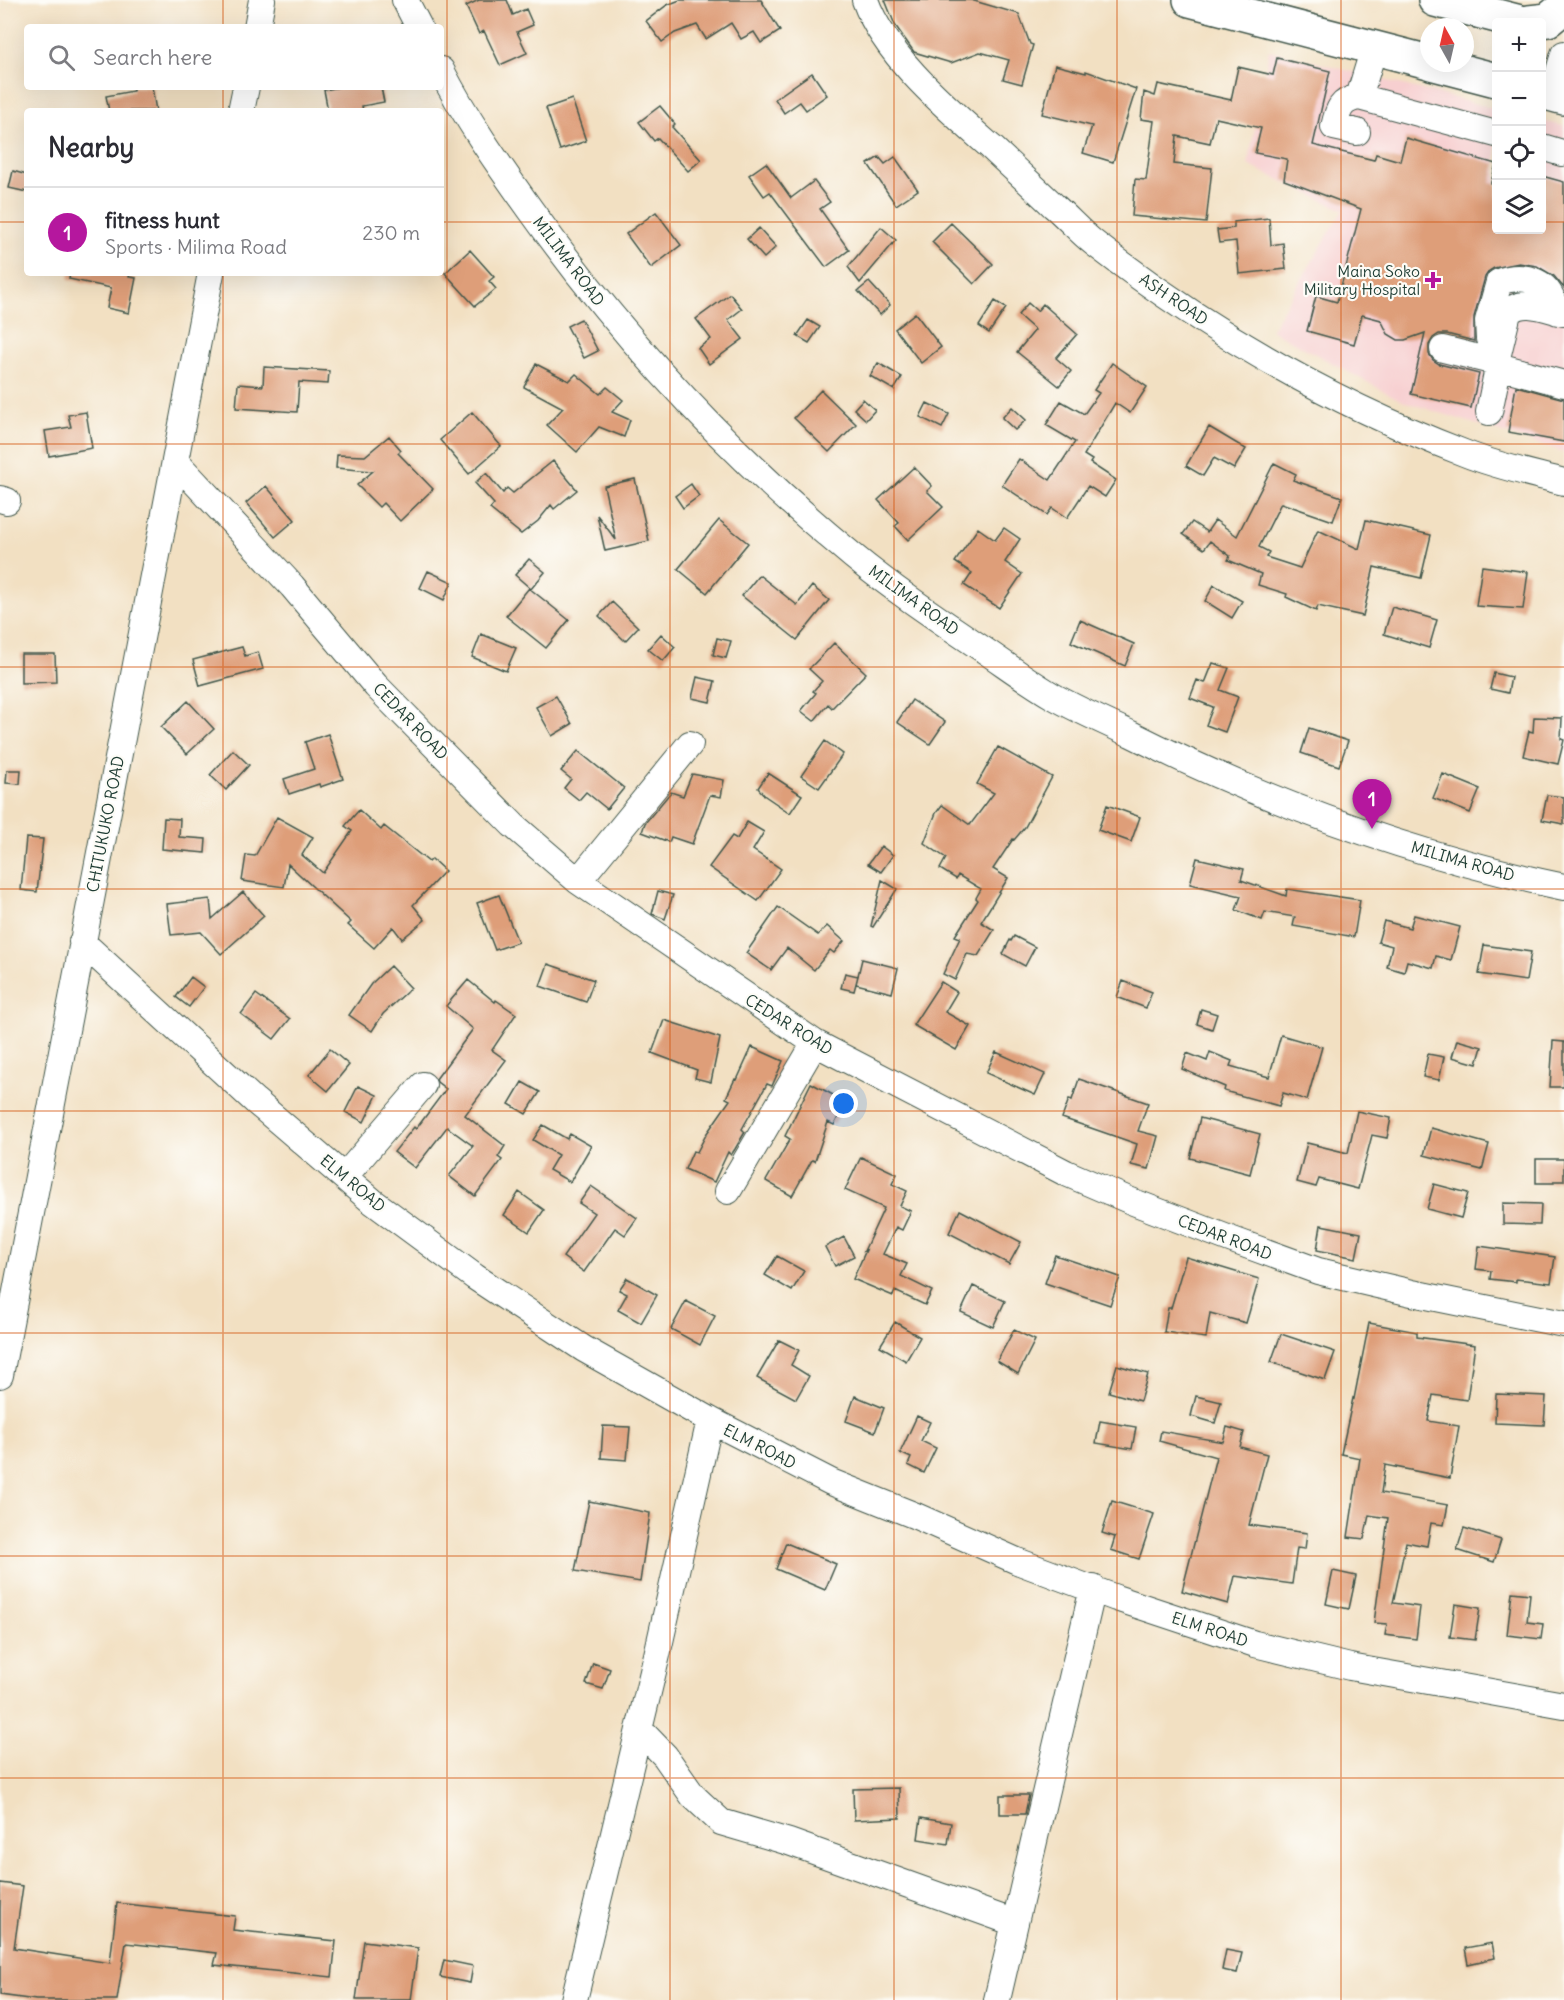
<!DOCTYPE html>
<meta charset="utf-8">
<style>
body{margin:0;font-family:Delius,sans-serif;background:#f2f2f3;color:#2b2b33}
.controls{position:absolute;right:18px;top:18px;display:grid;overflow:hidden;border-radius:6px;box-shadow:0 6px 24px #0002}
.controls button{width:54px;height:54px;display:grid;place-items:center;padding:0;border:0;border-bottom:2px solid #e1e1e2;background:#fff;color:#2b2b33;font:30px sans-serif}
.compass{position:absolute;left:1420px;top:18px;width:54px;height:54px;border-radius:50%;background:#fff;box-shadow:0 6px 24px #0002;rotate:352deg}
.you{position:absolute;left:844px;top:1104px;width:21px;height:21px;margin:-15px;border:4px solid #fff;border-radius:50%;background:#1a73e8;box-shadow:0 0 0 9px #1a73e833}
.badge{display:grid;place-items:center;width:39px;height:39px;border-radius:50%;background:#b5179e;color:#fff;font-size:20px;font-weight:700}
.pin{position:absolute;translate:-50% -50px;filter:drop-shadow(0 2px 3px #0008)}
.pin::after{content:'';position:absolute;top:32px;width:21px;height:18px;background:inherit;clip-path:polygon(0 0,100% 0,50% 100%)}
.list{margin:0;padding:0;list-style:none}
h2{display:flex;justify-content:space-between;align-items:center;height:78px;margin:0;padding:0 24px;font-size:26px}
h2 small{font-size:20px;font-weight:400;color:#7c7c81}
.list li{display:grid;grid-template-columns:39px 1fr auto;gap:18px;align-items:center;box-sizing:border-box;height:90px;padding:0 24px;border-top:2px solid #e1e1e2}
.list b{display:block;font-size:22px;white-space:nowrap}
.list p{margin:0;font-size:20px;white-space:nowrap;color:#7c7c81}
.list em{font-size:20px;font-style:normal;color:#7c7c81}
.icon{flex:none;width:33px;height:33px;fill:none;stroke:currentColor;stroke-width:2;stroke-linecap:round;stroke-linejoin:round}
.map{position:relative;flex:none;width:1564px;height:2000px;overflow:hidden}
.search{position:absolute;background:#fff;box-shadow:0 6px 24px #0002;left:24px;top:24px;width:420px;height:66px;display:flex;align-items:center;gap:15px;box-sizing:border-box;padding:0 21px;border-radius:6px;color:#7c7c81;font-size:22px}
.panel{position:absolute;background:#fff;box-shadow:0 6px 24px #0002;left:24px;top:108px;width:420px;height:168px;border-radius:6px}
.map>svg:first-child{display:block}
.built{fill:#f7cfd0}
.building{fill:#de9e79}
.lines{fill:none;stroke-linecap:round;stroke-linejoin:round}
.minor-casing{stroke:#3f5549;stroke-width:28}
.major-casing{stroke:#3f5549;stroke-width:36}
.minor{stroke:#fff;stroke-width:26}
.major{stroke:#fff;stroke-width:33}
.grid{fill:none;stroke:#d45610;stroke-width:1.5;stroke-opacity:0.55}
.poi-dot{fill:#b5179e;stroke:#fdfcf7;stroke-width:2}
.labels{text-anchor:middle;stroke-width:4.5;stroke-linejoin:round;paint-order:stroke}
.street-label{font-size:16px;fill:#1f3d34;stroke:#fdfcf7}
.poi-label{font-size:16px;fill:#1f3d34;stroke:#fdfcf7;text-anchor:end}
</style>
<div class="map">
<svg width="1564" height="2000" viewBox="0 0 1564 2000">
<rect width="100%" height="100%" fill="#fdfcf7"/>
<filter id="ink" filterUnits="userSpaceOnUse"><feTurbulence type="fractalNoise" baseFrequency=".0167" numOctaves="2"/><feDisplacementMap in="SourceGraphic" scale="12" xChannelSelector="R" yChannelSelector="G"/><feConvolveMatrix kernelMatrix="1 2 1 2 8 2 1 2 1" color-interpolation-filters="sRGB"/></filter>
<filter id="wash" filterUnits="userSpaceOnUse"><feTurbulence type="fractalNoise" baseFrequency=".008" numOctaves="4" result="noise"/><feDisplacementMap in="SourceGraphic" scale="24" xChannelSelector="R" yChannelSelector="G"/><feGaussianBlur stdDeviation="1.35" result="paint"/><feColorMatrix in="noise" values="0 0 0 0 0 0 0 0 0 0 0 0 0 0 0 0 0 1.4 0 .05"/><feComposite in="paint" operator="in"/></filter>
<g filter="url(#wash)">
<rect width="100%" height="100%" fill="#f2e0c2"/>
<!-- built -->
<path class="built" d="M1269,50L1496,109V230H1542V121L1564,126V452L1402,401L1271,330L1343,210L1248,165Z"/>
<g id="blocks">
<!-- building -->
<path class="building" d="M479,0H507L513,15L526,9L533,25L517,32L527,53L500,65L484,31L479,34L466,6Z
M680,0H761L780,31L761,43L754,32L741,39L731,23L706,39L697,25L675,33L662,42L646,21L667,5Z
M885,0H971L1019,14L1030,44L1033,45L1022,84L1003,79L1009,60L980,52L951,63L914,52L895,25Z
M1277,58L1330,71L1313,145L1374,160L1376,154L1400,161L1406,138L1496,164L1491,183L1497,184V230H1542V176L1564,182V288L1554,276L1537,266L1519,263L1494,268L1489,271L1485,277L1474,317V341L1447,334H1439L1433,338L1429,345V354L1433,360L1439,364L1479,374L1471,408L1411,394L1425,333L1405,340H1398L1388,334L1381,320L1362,315L1354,344L1307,331L1316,296L1337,302L1361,209L1284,180L1287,159L1255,153L1261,128L1216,118L1210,143L1177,136L1174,164L1212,168L1206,223L1132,216L1135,179L1146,180L1154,121L1141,119L1144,92L1155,96L1158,84L1231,100L1238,67L1273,75Z
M1055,65L1086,73V71L1136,89L1113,162L1083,153L1092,126L1042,114Z
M812,73L827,95L806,110L800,102L784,113L775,99Z
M133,87H152L156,111H109L106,96L133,91Z
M340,87H381L384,102L362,106L363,111H328L324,90Z
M572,99L586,141L560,150L546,108Z
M660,106L675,124L672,127L701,160L688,171L658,138L654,141L639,122Z
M879,157L885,164L895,157L918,190L896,205L868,164Z
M766,163L791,198L814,181L830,202L820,209L849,250L826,267L770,192L764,196L749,175Z
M13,171L27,175V192L9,188Z
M656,212L681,245L651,268L626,234Z
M1269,218L1271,245L1283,243L1286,269L1239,274L1236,241L1219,243L1217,230L1234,228V222Z
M951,223L993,264L974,284L932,242Z
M881,227L896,240L860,283L848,267Z
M759,228L776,247L764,258L747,239Z
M470,250L494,277L489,281L496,289L475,306L445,273Z
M70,273H130L129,277L136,278L129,313L107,308L111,288L69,279Z
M869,282L890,305L880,315L858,291Z
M730,294L742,309L728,320L743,339L709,364L698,348L711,339L696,319Z
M995,301L1006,308L989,333L979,326Z
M1028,303L1037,311L1043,304L1077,334L1056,358L1071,371L1059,386L1017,352L1035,330L1018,315Z
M915,313L941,347L921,363L895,329Z
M581,319L598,351L584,358L567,326Z
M808,320L820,327L809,343L797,336Z
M878,363L902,377L894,390L870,376Z
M1112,363L1147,387L1130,413L1115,403L1084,455L1092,460L1090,463L1116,480L1105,497L1088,486L1067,518L1052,508L1047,515L1002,485L1019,459L1050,480L1075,442L1046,425L1061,401L1084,414L1099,393L1094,390Z
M536,364L569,381L576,374L600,394L607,387L623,400L612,412L630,420L624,437L599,427L577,452L547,425L563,408L524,387Z
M264,367L329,371L328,384L299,382L297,412L236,408L238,384L263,386Z
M1516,386L1564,399V442L1508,432Z
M821,390L856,424L829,452L794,418Z
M863,399L875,410L866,420L854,409Z
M927,403L949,414L942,428L920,417Z
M1012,407L1026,420L1015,430L1002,418Z
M86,412L92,448L49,456L45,431L71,427L68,415Z
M472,412L501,446L469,474L440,440Z
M1209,427L1246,449L1234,469L1214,458L1203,476L1186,466Z
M389,436L401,450L398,453L433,489L400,521L383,503L379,507L357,485L373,471L336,468L337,455L365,456Z
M553,461L577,490L554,509L551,505L538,521L521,534L490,509L494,504L475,483L486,473L503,493L507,488L513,493Z
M1274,463L1296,474L1293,480L1342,497L1333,521L1281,503L1259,547L1269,552L1266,557L1300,568L1318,530L1359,549L1366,520L1431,535L1421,578L1374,567L1363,616L1318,606L1316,611L1286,597L1287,594L1258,585L1261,574L1228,560L1230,556L1210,541L1204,549L1183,534L1192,522L1207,532L1215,520L1237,536Z
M914,467L932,486L927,491L943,507L908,540L895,526L899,523L878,500Z
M635,479L649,541L605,551L597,515L616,540L604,486Z
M691,484L699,496L683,508L675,496Z
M266,486L295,520L275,537L246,503Z
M719,520L748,543L707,593L678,569Z
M978,528L995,540L1004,528L1020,539L1005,562L1022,574L999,608L964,585L972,573L955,562Z
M529,559L545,572L531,589L515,575Z
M1482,566L1528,572L1523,609L1476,606Z
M428,571L452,582L444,600L420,588Z
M759,575L797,605L812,586L829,600L797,640L742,596Z
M1214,585L1242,601L1232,618L1205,601Z
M529,588L569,620L546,648L506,616Z
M612,602L638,627L625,641L599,616Z
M1392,607L1437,620L1429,648L1384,634Z
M1080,620L1134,644L1125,666L1071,642Z
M481,634L516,648L506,671L472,657Z
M661,634L675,647L663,661L648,649Z
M717,638L731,641L726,658L713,655Z
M834,643L866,673L832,708L828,704L814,721L801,711L816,693L813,691L822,681L809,669Z
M242,647L245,656L258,652L263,669L200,686L193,660Z
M21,654H55L56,682L21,683Z
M1213,663L1229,668L1220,690L1238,697L1225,732L1206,725L1213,707L1190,698L1197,680L1205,683Z
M1494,673L1511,677L1508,693L1490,689Z
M697,677L715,681L710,702L692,698Z
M556,696L572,724L552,736L536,707Z
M912,700L945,722L930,744L897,722Z
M188,701L214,729L187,754L161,727Z
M1534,717L1562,718L1561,739L1564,740L1558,764L1523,756L1529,731L1533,732Z
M1309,728L1348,741L1339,766L1301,753Z
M328,734L343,779L320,787L319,784L289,794L284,779L314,769L305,742Z
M825,741L843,754L819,788L801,776Z
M998,747L1052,777L1025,827L1014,840L1013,839L993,869L1008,878L981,922L994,930L978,956L967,954L955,980L943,974L960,938L955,936L978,900L976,898L981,889L958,875L956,879L940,869L946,858L924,843L936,813L942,805L970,825L994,793L977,784Z
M233,750L249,765L226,790L210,775Z
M578,751L624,788L607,809L586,792L579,800L564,788L571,779L561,771Z
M7,770H21L20,784L6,783Z
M768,773L802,795L790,813L765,796L758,788Z
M692,774L724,780L721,797L710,795L692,844L671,837L669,842L642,832L645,823L671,792L683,796Z
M1443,774L1480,789L1470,813L1433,798Z
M1547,795L1564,797V824L1542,820Z
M1107,805L1140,817L1131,842L1098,830Z
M359,810L381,830L384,826L429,862L432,859L445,871L413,905L425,920L402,939L393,927L374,948L348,925L351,922L288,864L284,887L242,881L246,855L255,856L277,817L313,837L302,855L323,873L352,831L345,826Z
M164,818L180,819L179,837L206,839L205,853L162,849Z
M747,822L764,832L753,850L781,869L758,901L709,867L732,836L737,839Z
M26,838L43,839L37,892L21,890Z
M881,846L893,855L881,872L868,864Z
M1197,858L1244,869L1241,880L1286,896L1287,889L1360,900L1354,937L1293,926L1295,917L1265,912L1262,920L1236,910L1241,896L1190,884Z
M882,880L897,889L873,927L871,926Z
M658,891L673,895L665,919L652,914Z
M243,892L264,916L221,954L201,932L171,935L167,904L210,899L212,919Z
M499,895L518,942L495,950L477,903Z
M778,907L818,935L827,926L844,941L834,953L830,950L814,970L787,948L771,970L746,953Z
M1414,915L1460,927L1451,960L1436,956L1433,968L1407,961L1404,972L1387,967L1392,946L1378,942L1384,921L1410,928Z
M1014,936L1035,947L1025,966L1003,954L1010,940L1011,941Z
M1484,945L1531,952L1526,981L1479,974Z
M862,959L898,968L892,993L856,984Z
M548,964L594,980L586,1002L540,986Z
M390,966L411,988L383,1014L372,1031L349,1015L371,984Z
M845,973L858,976L854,991L841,988Z
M191,977L204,987L189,1007L176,997Z
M468,980L495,1002L496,1000L516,1014L492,1050L506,1060L465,1115L505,1146L498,1157L502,1160L475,1196L449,1176L473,1146L447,1127L415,1168L394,1152L414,1127L416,1129L446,1089L437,1082L436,1079L473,1029L446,1006Z
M1123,981L1152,992L1146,1008L1117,997Z
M941,982L957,992L945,1012L970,1026L956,1050L913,1025Z
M256,994L290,1019L274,1039L241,1014Z
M1201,1009L1217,1014L1212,1029L1197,1024Z
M664,1020L720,1038L711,1082L695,1078L697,1070L652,1053Z
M1281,1035L1322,1047L1307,1100L1283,1093L1279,1106L1224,1091L1225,1087L1182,1069L1187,1053L1207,1061L1210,1052L1232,1061L1230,1066L1269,1077Z
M1457,1040L1482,1047L1477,1064L1452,1057Z
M1553,1041L1564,1042V1087H1550Z
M752,1047L783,1061L772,1086L767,1084L742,1129L745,1132L735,1149L731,1155L728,1152L714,1182L685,1169L693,1151L697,1152L707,1133L730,1100L726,1098L735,1079L737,1080Z
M330,1049L349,1065L328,1091L309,1075Z
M996,1052L1045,1074L1035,1095L986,1073Z
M1428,1054L1444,1057L1439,1080L1423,1077Z
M1079,1079L1148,1103L1138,1131L1158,1136L1149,1169L1131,1165L1137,1144L1062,1118L1069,1099L1072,1100Z
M522,1082L540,1092L526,1114L509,1104Z
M811,1083L846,1102L834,1125L828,1122L815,1161L812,1160L792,1196L766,1181L790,1139L785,1136Z
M358,1086L377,1095L364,1122L345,1112Z
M1357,1111L1391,1118L1387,1138L1372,1135L1358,1189L1319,1179L1316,1187L1297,1182L1307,1143L1348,1153Z
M1200,1118L1260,1134L1250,1174L1190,1158Z
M543,1125L567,1139L570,1134L591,1146L570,1182L549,1170L558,1155L533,1140Z
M1431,1128L1489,1144L1482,1170L1424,1155Z
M861,1157L897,1174L892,1184L907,1191L900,1206L911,1211L902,1230L896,1227L883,1254L907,1264L901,1276L932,1291L925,1305L895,1291L893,1296L853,1279L866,1250L864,1251L884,1208L845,1190Z
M1536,1159H1564V1181H1554V1183H1536Z
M1434,1184L1468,1193L1461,1218L1427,1209Z
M591,1186L637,1218L625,1235L615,1228L584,1272L563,1257L594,1213L579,1203Z
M519,1192L544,1210L529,1232L504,1215Z
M1503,1203L1541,1204L1540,1225L1503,1224Z
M960,1210L1021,1242L1009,1264L949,1233Z
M1321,1225L1361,1233L1356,1258L1317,1250Z
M844,1237L854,1256L835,1266L825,1247Z
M1479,1246L1555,1257L1551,1283L1516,1279V1282L1490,1279L1491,1271L1476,1269Z
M1055,1255L1120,1277L1110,1305L1045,1283Z
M777,1256L804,1271L792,1291L765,1275Z
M1186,1257L1259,1279L1246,1323L1210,1313L1206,1338L1164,1332L1168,1308H1171Z
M627,1278L657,1295L641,1323L618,1310L627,1294L619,1290Z
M973,1286L1005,1301L993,1327L961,1312Z
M686,1301L715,1316L700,1345L671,1329Z
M895,1322L920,1337L906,1361L880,1346Z
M1369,1323L1417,1332V1337L1475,1345L1467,1400L1433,1395L1428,1421L1459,1426L1450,1478L1385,1465L1381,1493L1448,1505L1444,1525L1431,1523L1427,1546L1406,1542L1393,1603L1420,1607L1416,1639L1385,1635L1387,1624L1374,1623L1388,1518L1369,1515L1364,1539L1348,1537L1360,1458L1341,1454L1353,1398L1354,1399Z
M1014,1330L1035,1340L1018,1374L997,1361Z
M1281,1334L1335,1352L1325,1380L1271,1362Z
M779,1340L799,1350L791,1365L809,1376L796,1399L757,1378Z
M1117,1365L1148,1374L1140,1401L1109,1392Z
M1496,1394L1546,1396L1544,1425L1495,1423Z
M855,1396L884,1408L875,1432L846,1421Z
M1196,1396L1221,1402L1215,1423L1191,1416Z
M917,1416L930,1422L921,1441L936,1448L924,1473L908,1465L911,1458L900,1453Z
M1100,1421L1136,1427L1132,1449L1096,1443Z
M603,1426L630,1427L627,1460L601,1458Z
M1227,1427L1244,1432L1240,1447L1267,1454L1249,1525L1307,1533L1305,1549L1297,1548L1292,1584L1235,1576L1228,1604L1182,1591L1216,1457L1159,1441L1161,1431L1223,1442Z
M589,1501L650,1513L640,1582L575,1571Z
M1112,1501L1154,1514L1139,1559L1111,1550L1115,1537L1102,1533Z
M1464,1528L1501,1540L1494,1562L1457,1550Z
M786,1543L836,1564L825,1590L776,1569Z
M1333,1571L1356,1576L1349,1609L1326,1604Z
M1512,1592L1530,1594L1527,1622L1543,1624L1541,1639L1507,1635Z
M1455,1604L1480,1608L1475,1640L1450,1637Z
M593,1663L610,1669L603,1689L586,1684Z
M899,1788L900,1818L854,1820L853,1789Z
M1000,1795H1029L1025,1814H1000Z
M921,1818L951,1823L948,1844L918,1839Z
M0,1883L23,1886L14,1948L110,1963L117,1903L235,1916L233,1930L336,1941L332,1977L214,1965L217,1953L126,1943L117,2000H36L0,1995Z
M364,1941L418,1948L411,2000H356Z
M1492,1943L1495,1958L1468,1964L1465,1948Z
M1226,1950L1242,1953L1237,1973L1222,1970Z
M444,1960L473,1966L470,1983L440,1977Z"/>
</g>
</g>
<g filter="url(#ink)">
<use href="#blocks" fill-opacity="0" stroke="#3f5549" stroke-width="1.5"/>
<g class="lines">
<defs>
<path id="minor" d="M405,0L419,27
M865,0C885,56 947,108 991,147C1012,167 1033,186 1054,206C1068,218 1080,232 1094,243C1206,330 1331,402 1464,453C1496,466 1530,473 1564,482
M257,27L262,0
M441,70C466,119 498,164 530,209C622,338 730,455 853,556C893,589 938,619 981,648C1005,664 1029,682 1053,696C1078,710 1105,722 1131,734C1268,803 1414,855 1564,887
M1552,95L1564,54
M1359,97L1374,48
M241,111L246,87
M1357,132L1334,127C1338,109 1341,100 1359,97L1496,134
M1542,147L1562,153
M1564,313C1547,309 1521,297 1508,313L1497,358L1502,367L1564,384
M1489,339L1488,321L1499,282C1516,275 1538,277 1549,293C1553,299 1555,306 1558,312
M1443,349L1499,363L1489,412
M176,462L292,586L376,686L513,825L578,881L815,1043L1066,1173L1131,1201L1230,1239L1318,1271L1412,1293L1564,1324
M0,499L7,501
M578,881L690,744
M82,942L255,1101L372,1201L475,1277L584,1349L710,1420L831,1482L916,1516L1017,1561L1116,1598L1255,1644L1350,1667L1564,1705
M344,1177L423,1085
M728,1191L815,1043
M0,1375L211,273
M639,1729L665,1756L693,1796L721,1822L789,1842L1015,1923
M574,2000L657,1655L710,1420
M997,2000L1093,1588"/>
<path id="major" d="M1190,0L1429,62
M1435,0L1520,22
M1529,22L1548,20L1564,7
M1431,63L1496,80
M1542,92L1564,98"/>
</defs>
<!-- minor casing -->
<use href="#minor" class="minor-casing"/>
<!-- major casing -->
<use href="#major" class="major-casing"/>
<!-- minor -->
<use href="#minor" class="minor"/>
<!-- major -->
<use href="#major" class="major"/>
</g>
</g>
<!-- grid -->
<path class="grid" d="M223,0V27M447,0V2000M670,0V2000M894,0V2000M1117,0V2000M1341,0V2000M223,87V111M0,222H27M441,222H1496M1542,222H1564M223,273V2000M0,444H1564M0,667H1564M0,889H1564M0,1111H1564M0,1333H1564M0,1556H1564M0,1778H1564"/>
<!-- markers -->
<path class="poi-dot" d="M1430 271h6v6h6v6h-6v6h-6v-6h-6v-6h6z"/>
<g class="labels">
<!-- street labels -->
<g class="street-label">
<text transform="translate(569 261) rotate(53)" y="6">MILIMA ROAD</text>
<text transform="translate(1174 299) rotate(34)" y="6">ASH ROAD</text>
<text transform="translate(914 600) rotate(36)" y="6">MILIMA ROAD</text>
<text transform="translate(411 721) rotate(46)" y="6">CEDAR ROAD</text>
<text transform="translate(105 824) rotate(-79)" y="6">CHITUKUKO ROAD</text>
<text transform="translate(1463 861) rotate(16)" y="6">MILIMA ROAD</text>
<text transform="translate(789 1024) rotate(32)" y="6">CEDAR ROAD</text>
<text transform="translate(353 1183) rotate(40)" y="6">ELM ROAD</text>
<text transform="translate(1225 1237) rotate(21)" y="6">CEDAR ROAD</text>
<text transform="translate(760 1446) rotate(27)" y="6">ELM ROAD</text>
<text transform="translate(1210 1629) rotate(18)" y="6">ELM ROAD</text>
</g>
<!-- poi labels -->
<g class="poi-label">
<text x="1420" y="277">Maina Soko<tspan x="1420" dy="18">Military Hospital</tspan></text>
</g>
</g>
</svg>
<div class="controls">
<button>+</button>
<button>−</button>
<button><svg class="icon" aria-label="locate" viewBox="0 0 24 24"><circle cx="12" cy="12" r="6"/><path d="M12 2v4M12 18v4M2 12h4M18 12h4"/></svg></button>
<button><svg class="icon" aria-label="layers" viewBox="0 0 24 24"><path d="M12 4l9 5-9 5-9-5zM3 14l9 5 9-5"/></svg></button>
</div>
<svg class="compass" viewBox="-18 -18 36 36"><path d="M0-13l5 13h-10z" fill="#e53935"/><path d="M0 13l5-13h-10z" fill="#7c7c81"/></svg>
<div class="you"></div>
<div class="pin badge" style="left:1372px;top:829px">1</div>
<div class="search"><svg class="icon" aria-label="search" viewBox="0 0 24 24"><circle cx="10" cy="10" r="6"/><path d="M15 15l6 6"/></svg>Search here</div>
<section class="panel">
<h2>Nearby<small></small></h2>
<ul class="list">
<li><span class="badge">1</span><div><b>fitness hunt</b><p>Sports · Milima Road</p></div><em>230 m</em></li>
</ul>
</section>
</div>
